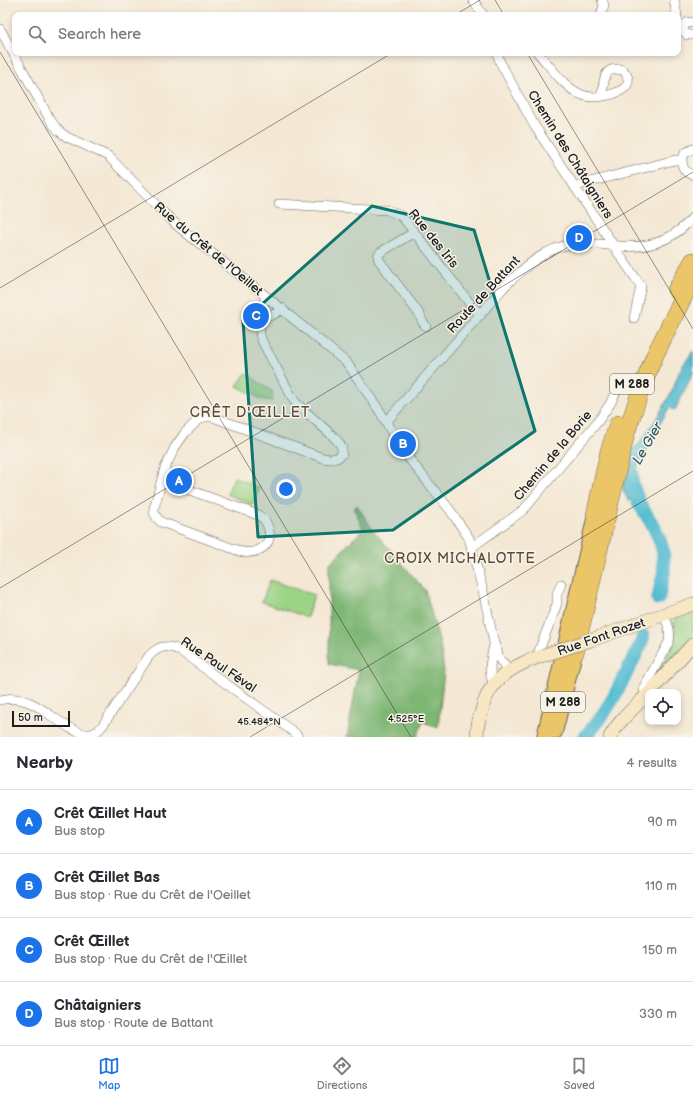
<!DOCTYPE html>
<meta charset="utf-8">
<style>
body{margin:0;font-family:"Balsamiq Sans",sans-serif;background:#f2f2f3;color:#2b2b33}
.controls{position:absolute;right:12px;bottom:12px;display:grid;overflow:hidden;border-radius:8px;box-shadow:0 2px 6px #0003}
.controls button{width:36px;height:36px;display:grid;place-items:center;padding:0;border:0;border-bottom:1px solid #e1e1e2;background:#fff;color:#2b2b33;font:20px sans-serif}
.scale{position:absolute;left:12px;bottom:10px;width:58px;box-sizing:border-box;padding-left:4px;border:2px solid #1c1c1c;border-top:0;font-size:11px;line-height:14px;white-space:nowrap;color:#1c1c1c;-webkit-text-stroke:3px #f7f3e8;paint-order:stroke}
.you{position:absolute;left:286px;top:489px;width:14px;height:14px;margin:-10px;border:3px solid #fff;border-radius:50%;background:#1a73e8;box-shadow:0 0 0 6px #1a73e833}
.badge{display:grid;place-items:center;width:26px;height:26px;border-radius:50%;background:#1a73e8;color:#fff;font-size:13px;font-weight:700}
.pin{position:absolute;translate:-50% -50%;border:2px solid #fff;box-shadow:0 1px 4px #0006}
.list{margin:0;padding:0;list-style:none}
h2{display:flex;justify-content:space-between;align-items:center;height:52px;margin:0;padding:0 16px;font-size:17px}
h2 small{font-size:13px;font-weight:400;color:#7c7c81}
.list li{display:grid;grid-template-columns:26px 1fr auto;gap:12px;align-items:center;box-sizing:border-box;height:64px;padding:0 16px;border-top:1px solid #e1e1e2}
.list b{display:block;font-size:15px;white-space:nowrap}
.list p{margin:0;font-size:13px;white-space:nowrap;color:#7c7c81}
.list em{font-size:13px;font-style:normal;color:#7c7c81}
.icon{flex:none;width:22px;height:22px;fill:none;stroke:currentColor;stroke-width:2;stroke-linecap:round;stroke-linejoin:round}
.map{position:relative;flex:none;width:693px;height:737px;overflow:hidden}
.search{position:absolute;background:#fff;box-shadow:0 2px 6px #0003;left:12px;right:12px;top:12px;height:44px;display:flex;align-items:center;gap:10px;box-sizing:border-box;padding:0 14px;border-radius:8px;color:#7c7c81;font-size:15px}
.sheet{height:308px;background:#fff}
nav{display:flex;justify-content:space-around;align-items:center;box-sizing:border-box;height:56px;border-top:1px solid #e1e1e2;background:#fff;font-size:11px;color:#7c7c81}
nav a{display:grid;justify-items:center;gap:2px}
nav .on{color:#1a73e8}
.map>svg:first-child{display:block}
.green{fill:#9cd486;stroke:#5c7851}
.forest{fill:#7db673;stroke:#4c6948}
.water{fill:#55bcd2;stroke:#386c77}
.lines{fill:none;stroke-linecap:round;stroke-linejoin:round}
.river{stroke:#55bcd2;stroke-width:14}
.street-casing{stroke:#68635c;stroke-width:10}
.secondary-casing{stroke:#68635c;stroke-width:14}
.primary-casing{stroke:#68635c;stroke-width:16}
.highway-casing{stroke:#68635c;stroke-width:18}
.street{stroke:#fff;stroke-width:9}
.secondary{stroke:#f7e8c3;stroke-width:13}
.primary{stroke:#ebc669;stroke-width:14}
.highway{stroke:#ebc669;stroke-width:17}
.secondary-bridge-casing{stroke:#68635c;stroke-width:14;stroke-linecap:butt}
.secondary-bridge{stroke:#f7e8c3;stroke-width:13}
.marked{fill:#0f766e;fill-opacity:0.2;stroke:#0f766e;stroke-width:3;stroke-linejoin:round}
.ticks{fill:none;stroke:#1c1c1c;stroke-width:1;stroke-opacity:0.45}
.labels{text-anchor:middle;stroke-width:3;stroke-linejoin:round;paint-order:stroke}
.shield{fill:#f7f3e8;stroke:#5e5c59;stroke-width:1}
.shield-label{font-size:12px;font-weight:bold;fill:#1c1c1c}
.street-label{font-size:13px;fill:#1c1c1c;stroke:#f7f3e8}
.neighbourhood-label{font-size:14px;letter-spacing:1px;fill:#5c4a39;stroke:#f7f3e8}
.water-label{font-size:14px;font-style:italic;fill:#335c65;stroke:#f7f3e8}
.ticks-label{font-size:10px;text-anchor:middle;fill:#1c1c1c;stroke:#f7f3e8;stroke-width:3;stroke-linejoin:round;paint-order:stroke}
</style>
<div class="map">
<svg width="693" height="737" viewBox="0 0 693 737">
<rect width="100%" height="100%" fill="#f7f3e8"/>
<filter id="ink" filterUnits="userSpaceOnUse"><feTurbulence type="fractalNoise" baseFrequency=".025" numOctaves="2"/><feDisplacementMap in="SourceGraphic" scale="8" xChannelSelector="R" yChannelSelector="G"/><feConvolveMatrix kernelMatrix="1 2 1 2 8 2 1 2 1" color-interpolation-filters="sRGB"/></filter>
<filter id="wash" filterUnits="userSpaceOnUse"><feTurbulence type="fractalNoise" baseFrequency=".012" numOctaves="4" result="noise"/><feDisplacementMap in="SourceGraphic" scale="16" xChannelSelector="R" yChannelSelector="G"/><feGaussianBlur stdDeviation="0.9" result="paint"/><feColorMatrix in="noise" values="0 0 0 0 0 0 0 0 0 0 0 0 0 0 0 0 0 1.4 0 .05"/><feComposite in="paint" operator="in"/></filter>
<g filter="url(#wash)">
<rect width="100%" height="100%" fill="#f4e8d4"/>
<!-- green -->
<path class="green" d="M246,373L273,392L272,401L261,399L237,386Z
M234,477L260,488L253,505L227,494Z
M270,580L314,595L307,617L262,602Z
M693,608V635L654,679L670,651L674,640L675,620L677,617Z"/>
<!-- forest -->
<path class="forest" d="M357,505L373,530L425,590L440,643L444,671L438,727L423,722L417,737H347L359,670L329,664V564L363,529L354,508Z"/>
<!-- water -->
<path class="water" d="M693,351V373L675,410L669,408L654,434L635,472L634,481L636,499L628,500L622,488L631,450L638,445L657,418L672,391L680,370Z"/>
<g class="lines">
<!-- river -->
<path class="river" d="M632,473V483L639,503L654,527L659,538L663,551L664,572L658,599
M585,737L600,719L614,697L641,644L643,636"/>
</g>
</g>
<g filter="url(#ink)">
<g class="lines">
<defs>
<path id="street" d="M473,0L483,15
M674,0L677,15
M601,15L604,5L602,0
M693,23C687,21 683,24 683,30L687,35H693
M0,29L48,116L53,124L59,131L67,137L108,156L164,213L180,228L267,297L347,363L381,413L396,440L411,461L450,510L469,538L484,595L494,643L500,660L511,670
M497,53L500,62L534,125L604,231L619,254L641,286L634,318
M538,53C549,65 565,88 580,94C584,96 590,97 595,97C608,97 641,89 623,70C602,65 604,82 602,96
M693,149L685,153L682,160C682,168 685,173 693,175
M575,188L582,184L675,160H682
M279,204L387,210L399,215L404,219L472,306L481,315
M413,233L381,252C378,255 377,256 379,260L420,315L422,321L426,326
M264,319C255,309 263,306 267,297
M386,422L504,287C524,268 544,248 573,244C589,242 604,245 619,246C648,249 674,240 693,217
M162,480L258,515C260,517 264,518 265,521C267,523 268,527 269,530C272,547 257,554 242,552L161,522L157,518L154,513V508L165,468L175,447L185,433L197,421L204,417H213L323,458L330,459L337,458L342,454V449L340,444L334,437L297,404L293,399L262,341C259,334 258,323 265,318C271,314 277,315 282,308
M472,547L522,511L526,507L599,420L610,404L620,383
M494,645C491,658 487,672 494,684
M541,656L539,651L540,648L557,604V594L561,584
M648,693L644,690V687L669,642C671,631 668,624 663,614
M0,700C11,697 23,699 33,704C48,711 75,737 91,734C96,733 100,729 103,725L149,656C159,646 166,644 179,650L295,733L298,737"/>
<path id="secondary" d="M591,640L693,604
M650,692L693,644
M477,737C477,728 479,718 482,710C483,706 484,702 486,698C495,675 522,662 544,655
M610,737C619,720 635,707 648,694"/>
<path id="primary" d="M555,732L575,653
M544,737L595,515"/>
<path id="highway" d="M676,290L693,261
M595,515L609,451L618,424
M575,653L626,434L639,395L654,357L686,292L693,281"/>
</defs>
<!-- street casing -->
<use href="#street" class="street-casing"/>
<!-- secondary casing -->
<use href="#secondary" class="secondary-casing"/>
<!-- primary casing -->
<use href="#primary" class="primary-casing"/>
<!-- highway casing -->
<use href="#highway" class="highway-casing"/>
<!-- street -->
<use href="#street" class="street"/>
<!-- secondary -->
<use href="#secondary" class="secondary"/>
<!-- primary -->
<use href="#primary" class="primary"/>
<!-- highway -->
<use href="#highway" class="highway"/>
<defs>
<path id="secondary-bridge" d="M544,655L591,640"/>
</defs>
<!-- secondary-bridge casing -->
<use href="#secondary-bridge" class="secondary-bridge-casing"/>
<!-- secondary-bridge -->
<use href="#secondary-bridge" class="secondary-bridge"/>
</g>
</g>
<!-- marked area -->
<path class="marked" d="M372,206L474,230L535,431L393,530L258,537L243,321Z"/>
<!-- ticks -->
<path class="ticks" d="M495,0L504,15M455,15L480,0M0,52L411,737M527,53L693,329M0,288L392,53M0,588L693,172M250,737L693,471"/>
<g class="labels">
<!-- shield labels -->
<g class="shield">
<rect x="610" y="374" width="44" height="20" rx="3"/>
<rect x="541" y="692" width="44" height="20" rx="3"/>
</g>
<g class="shield-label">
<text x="632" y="388">M 288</text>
<text x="563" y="706">M 288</text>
</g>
<!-- street labels -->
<g class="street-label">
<text transform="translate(571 154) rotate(58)" y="5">Chemin des Châtaigniers</text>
<text transform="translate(434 238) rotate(51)" y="5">Rue des Iris</text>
<text transform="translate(209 248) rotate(40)" y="5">Rue du Crêt de l'Oeillet</text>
<text transform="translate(483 294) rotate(-47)" y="5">Route de Battant</text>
<text transform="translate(552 455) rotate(-50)" y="5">Chemin de la Borie</text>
<text transform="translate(601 636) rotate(-19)" y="5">Rue Font Rozet</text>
<text transform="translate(219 664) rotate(34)" y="5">Rue Paul Féval</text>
</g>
<!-- neighbourhood labels -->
<g class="neighbourhood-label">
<text x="250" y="417">CRÊT D'ŒILLET</text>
<text x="460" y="563">CROIX MICHALOTTE</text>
</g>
<!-- water labels -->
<g class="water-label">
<text transform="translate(647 443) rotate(-60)" y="5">Le Gier</text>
</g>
</g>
<g class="ticks-label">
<text x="406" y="722">4.525°E</text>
<text x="259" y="725">45.484°N</text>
</g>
</svg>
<div class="controls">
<button><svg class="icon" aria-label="locate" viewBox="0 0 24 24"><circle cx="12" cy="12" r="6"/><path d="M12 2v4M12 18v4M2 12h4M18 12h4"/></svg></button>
</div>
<div class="scale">50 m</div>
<div class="you"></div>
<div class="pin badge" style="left:179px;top:481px">A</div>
<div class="pin badge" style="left:403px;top:444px">B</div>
<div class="pin badge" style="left:256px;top:316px">C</div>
<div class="pin badge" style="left:579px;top:238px">D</div>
<div class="search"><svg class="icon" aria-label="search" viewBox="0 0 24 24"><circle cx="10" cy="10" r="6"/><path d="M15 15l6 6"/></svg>Search here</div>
</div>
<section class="sheet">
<h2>Nearby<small>4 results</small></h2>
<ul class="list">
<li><span class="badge">A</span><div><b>Crêt Œillet Haut</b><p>Bus stop</p></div><em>90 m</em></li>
<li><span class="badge">B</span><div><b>Crêt Œillet Bas</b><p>Bus stop · Rue du Crêt de l'Oeillet</p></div><em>110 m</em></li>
<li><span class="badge">C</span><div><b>Crêt Œillet</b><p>Bus stop · Rue du Crêt de l'Œillet</p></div><em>150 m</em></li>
<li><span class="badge">D</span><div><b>Châtaigniers</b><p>Bus stop · Route de Battant</p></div><em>330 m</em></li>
</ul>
</section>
<nav>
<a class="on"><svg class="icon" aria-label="map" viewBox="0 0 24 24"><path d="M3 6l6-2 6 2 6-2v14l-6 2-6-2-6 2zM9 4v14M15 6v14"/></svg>Map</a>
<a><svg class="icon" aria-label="directions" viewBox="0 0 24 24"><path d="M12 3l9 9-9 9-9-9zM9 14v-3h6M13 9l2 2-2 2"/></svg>Directions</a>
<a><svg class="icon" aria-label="saved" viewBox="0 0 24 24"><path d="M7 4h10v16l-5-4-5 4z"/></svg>Saved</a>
</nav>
